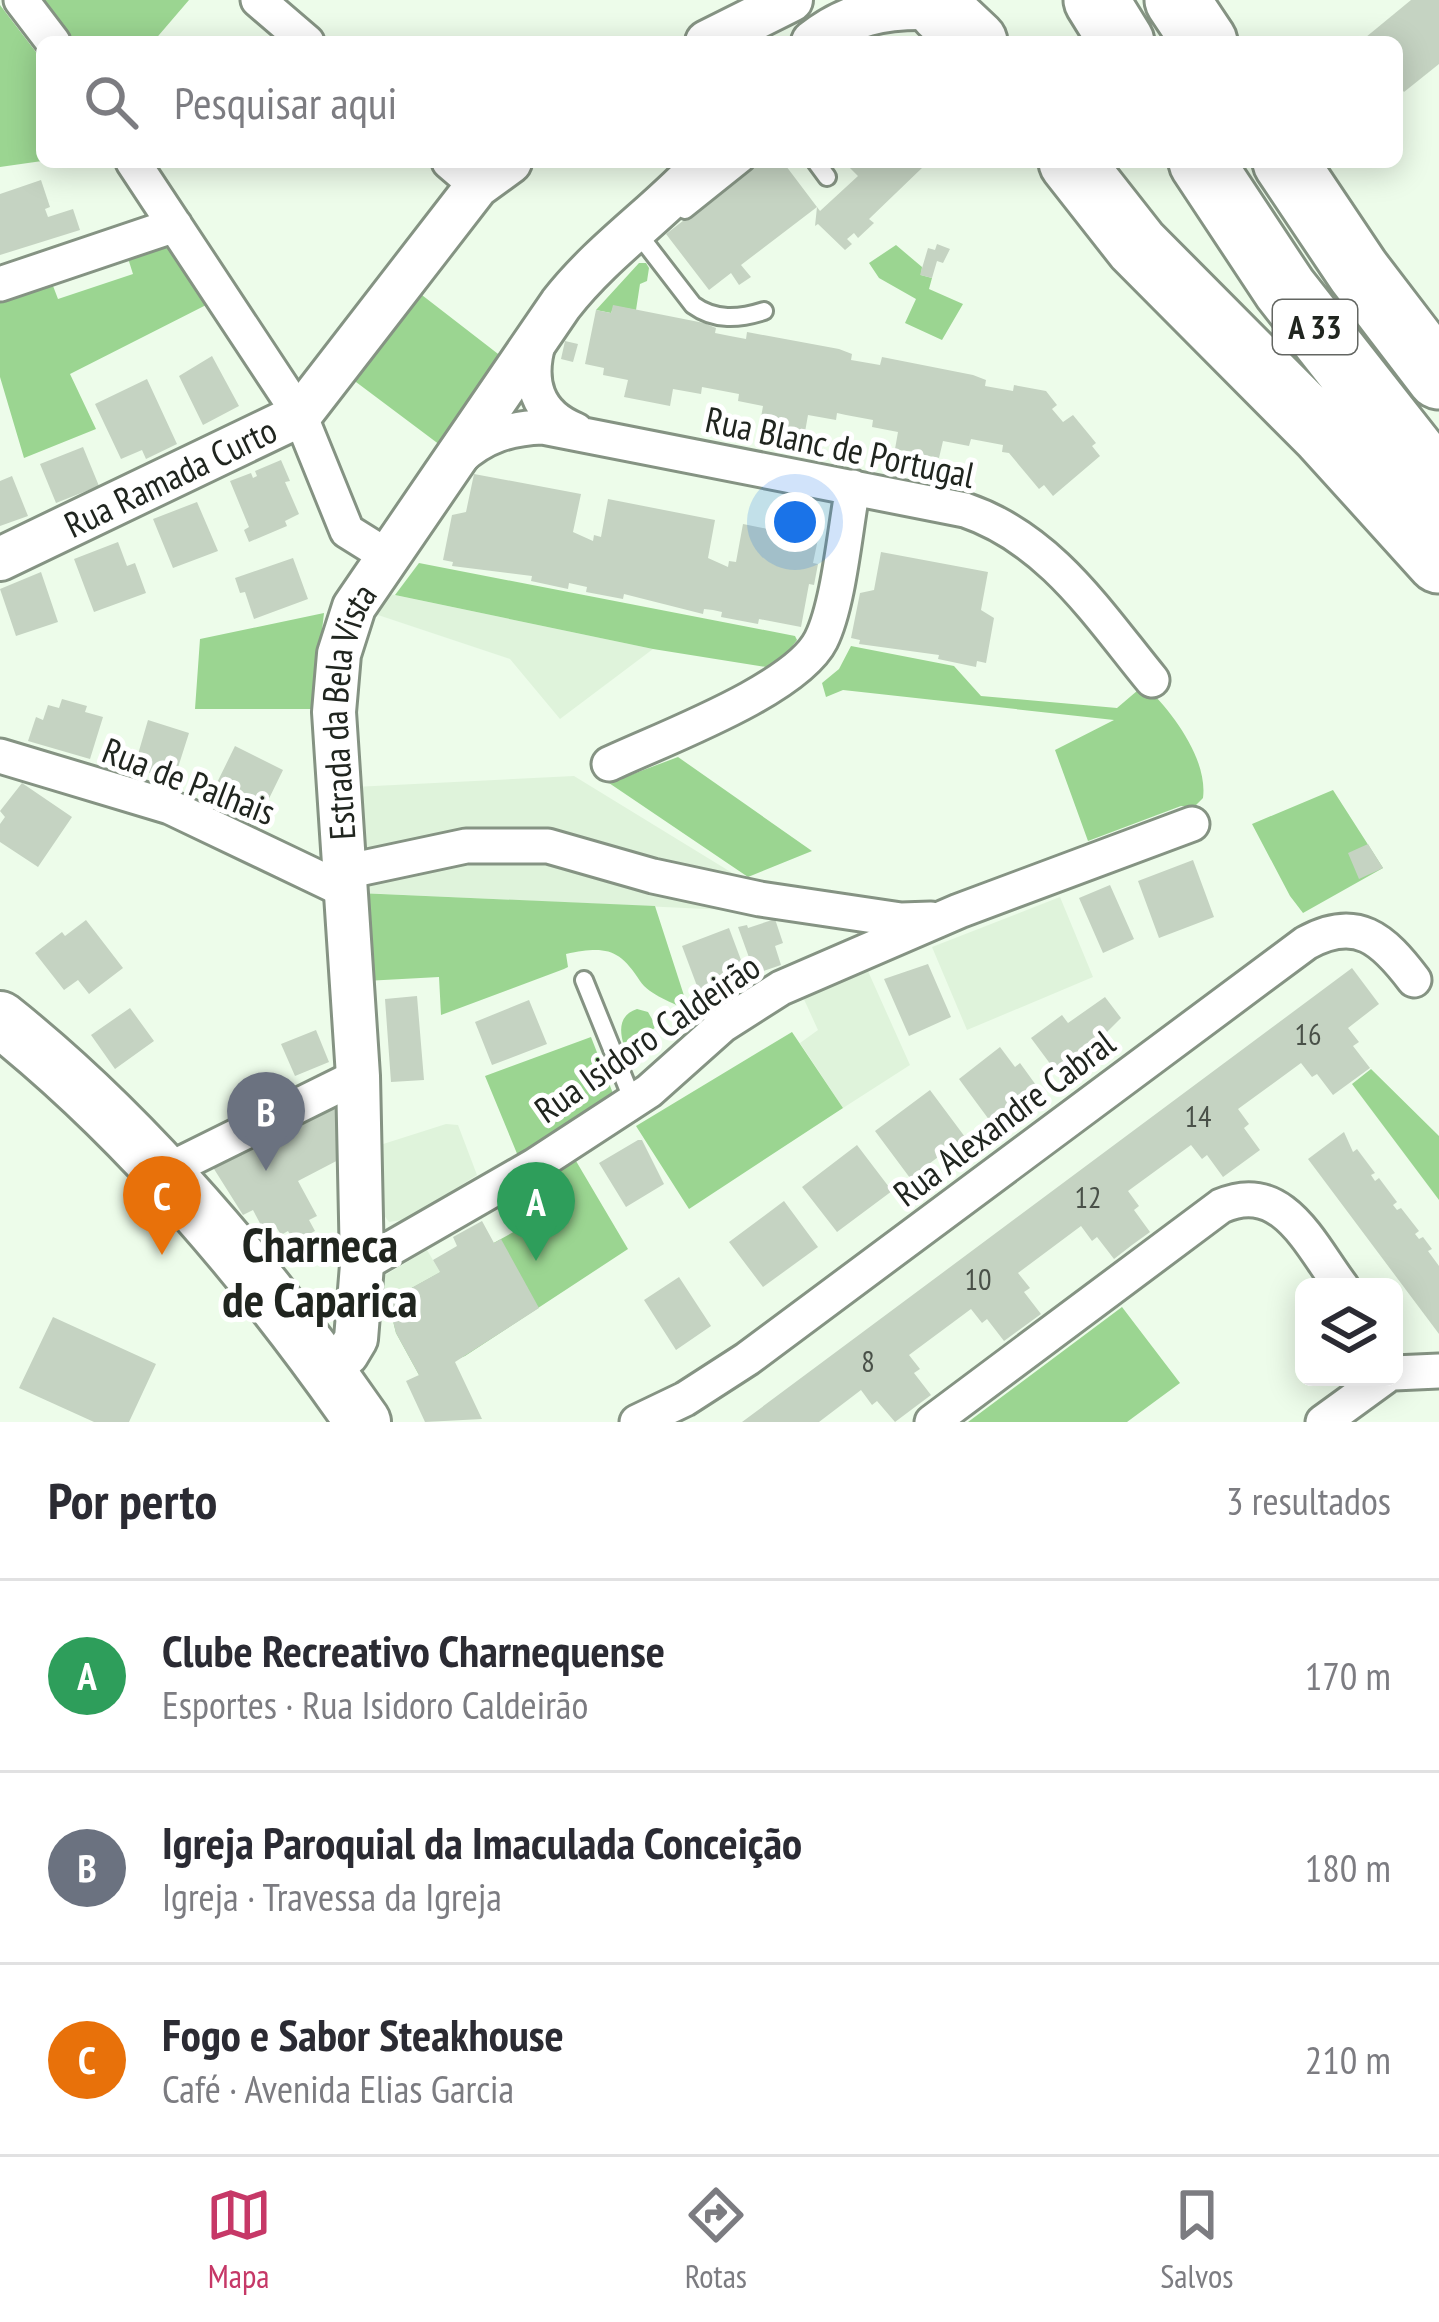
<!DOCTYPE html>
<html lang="pt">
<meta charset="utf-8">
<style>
body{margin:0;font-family:"PT Sans Narrow",sans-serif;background:#f7f7f7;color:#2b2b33}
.controls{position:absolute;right:36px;bottom:36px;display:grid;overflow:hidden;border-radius:18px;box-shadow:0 6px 30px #0003}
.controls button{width:108px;height:108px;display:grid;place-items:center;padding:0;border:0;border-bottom:3px solid #e1e1e2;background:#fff;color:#2b2b33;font:60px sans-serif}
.you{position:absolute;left:795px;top:522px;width:42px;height:42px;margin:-30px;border:9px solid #fff;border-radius:50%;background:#1a73e8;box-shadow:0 0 0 18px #1a73e833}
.badge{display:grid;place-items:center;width:78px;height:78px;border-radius:50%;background:#c63867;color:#fff;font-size:39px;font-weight:700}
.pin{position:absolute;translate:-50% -99px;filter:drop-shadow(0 3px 6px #0008)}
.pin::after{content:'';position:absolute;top:63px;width:42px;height:36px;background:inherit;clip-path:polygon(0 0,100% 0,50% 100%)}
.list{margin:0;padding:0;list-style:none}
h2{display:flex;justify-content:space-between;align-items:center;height:156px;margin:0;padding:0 48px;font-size:51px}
h2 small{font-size:39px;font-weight:400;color:#7c7c81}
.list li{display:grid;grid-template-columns:78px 1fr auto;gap:36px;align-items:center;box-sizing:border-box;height:192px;padding:0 48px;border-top:3px solid #e1e1e2}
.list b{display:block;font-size:45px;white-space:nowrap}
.list p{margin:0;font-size:39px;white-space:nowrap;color:#7c7c81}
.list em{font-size:39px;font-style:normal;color:#7c7c81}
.icon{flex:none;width:66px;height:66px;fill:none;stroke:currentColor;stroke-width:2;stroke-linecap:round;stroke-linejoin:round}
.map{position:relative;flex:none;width:1439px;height:1422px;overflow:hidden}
.search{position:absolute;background:#fff;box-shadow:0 6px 30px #0003;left:36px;right:36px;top:36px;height:132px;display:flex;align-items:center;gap:30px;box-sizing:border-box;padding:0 42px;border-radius:18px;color:#7c7c81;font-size:45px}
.sheet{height:732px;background:#fff}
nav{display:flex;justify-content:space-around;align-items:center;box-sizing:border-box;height:168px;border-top:3px solid #e1e1e2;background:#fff;font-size:33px;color:#7c7c81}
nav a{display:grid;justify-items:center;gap:6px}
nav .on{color:#c63867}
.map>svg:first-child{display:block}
.built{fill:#dff3db}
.green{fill:#9bd591}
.building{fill:#c5d3c2}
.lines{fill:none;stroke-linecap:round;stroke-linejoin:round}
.service-casing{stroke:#859383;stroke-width:22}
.minor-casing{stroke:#859383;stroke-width:39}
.tertiary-casing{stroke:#859383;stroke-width:48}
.primary-casing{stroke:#859383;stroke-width:60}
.motorway-casing{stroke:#859383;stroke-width:69}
.service{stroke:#fff;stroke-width:16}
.minor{stroke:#fff;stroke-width:33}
.tertiary{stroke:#fff;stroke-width:42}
.primary{stroke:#fff;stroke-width:54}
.motorway{stroke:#fff;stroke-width:63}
.labels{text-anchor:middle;stroke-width:10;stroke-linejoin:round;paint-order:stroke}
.number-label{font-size:30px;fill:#495048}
.shield{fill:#fff;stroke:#636662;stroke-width:3}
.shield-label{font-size:33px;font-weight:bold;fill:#20251f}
.street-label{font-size:36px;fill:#20251f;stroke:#fff}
.district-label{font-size:48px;font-weight:bold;fill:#20251f;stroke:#fff}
</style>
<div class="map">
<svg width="1439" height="1422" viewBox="0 0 1439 1422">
<rect width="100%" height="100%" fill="#edfcea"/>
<!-- built -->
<path class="built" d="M385,593L653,649L560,719L510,659L375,614Z
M574,776L734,874L728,910L362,893L354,787Z
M1060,897L1093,977L967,1030L932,947Z
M867,969L910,1065L843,1108L800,1043L818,1030L802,995Z
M446,1124L458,1125L477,1175L408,1219L389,1222L383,1214L377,1146Z
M427,1250L440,1272L388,1301L382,1277Z"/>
<!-- green -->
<path class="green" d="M43,0H189L153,42H74Z
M0,5L42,60V161L0,167Z
M160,245L175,252L212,302L70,374L96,429L24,458L0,377V294L50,278L58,299L133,274L126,252Z
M896,245L922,267L921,275L932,278L929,289L963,304L942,340L905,323L916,299L879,278L869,263Z
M639,263H646L649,268L647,281L640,284L636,310L614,306L611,313L596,310Z
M418,292L502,357L444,448L352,379Z
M419,563L795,636L797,640L777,666L766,667L653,649L395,595Z
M324,613L313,709H195L200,639Z
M851,646L954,666L981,696L1117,708L1144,685C1172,711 1208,759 1203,798L1194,807L1181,806L1088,841L1055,750L1114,720L843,690L826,697L822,683L839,669Z
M678,757L812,851L748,877L609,783Z
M1333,790L1383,868L1303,913L1290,896L1252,824Z
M358,893L655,906L689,1011C674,1003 649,995 640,981C619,948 605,946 566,954L568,967L564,969L441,1015L439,977L365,981Z
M637,1009L648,1012L656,1026L645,1039L624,1046C619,1030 619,1015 637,1009Z
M792,1032L843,1108L689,1209L636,1126Z
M591,1037L614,1096L518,1156L485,1076Z
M1371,1069L1439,1136V1200L1352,1084Z
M576,1161L628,1249L465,1356L419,1375L396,1333L388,1301L519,1229L510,1199Z
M1122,1307L1180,1383L1127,1422H968Z"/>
<!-- building -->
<path class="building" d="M1411,0H1439V64L1404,92L1397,83V42H1360Z
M759,162H783L817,207L741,265L751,277L739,285L731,273L709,290L666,234Z
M844,162H919L923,167L869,219L874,223L858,238L854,233L847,239L852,244L845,250L818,224L815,226L817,207L820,211L858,176Z
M41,180L50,207L45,209L48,217L73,209L80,230L0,255V194Z
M937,244L950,249L943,263L937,261L932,278L920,275L928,248L935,250Z
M613,305L704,323L716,328L715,333L730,336L746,339L747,332L839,349L852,354L851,360L880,365L882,357L973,375L986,380L985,386L1013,391L1014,385L1046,391L1057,405L1052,409L1063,422L1073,415L1096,443L1092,446L1100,456L1053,496L1044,485L1039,489L1009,453L1002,452L1003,445L971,439L969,446L943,441L939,458L895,449L898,432L872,427L873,420L846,415L837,413L836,420L808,415L805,432L760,423L763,406L738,401L739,394L702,387L701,394L673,389L670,406L624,397L628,380L603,375L604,368L585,364L596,310L611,313Z
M565,341L578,344L573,362L561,359Z
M212,356L239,406L203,425L179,376Z
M147,379L177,444L146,459L142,450L121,459L95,404Z
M83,447L99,486L56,503L40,464Z
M281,460L290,481L285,482L299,514L285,521L287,526L249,542L244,530L249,527L230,481L251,473L253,478L257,476L255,471Z
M474,474L581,494L573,532L593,541L594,535L601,537L608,499L715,520L708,558L728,567L729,561L736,562L743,524L818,539L813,563L818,564L814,585L809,584L801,627L759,619L758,624L721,617L722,612L713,610L704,609L703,614L624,594L623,599L586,592L587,587L569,583L568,589L531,581L532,576L452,566L453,562L443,560L452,515L466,512Z
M12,476L28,516L0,526V481Z
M197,502L218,551L173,568L153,519Z
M118,542L127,566L135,563L146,593L94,612L74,559Z
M881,552L988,572L981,610L994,618L986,663L977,661L976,667L938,659L939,655L859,644L860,640L851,638L860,593L874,590Z
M293,558L308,599L254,619L245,592L240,593L235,578Z
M41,572L58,622L16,636L0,589Z
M62,699L87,706L85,712L103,717L90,759L28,741L36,717L43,720L48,705L59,708Z
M148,720L189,733L174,780L134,768Z
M235,746L283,770L260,817L211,795Z
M22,783L72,817L38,867L0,842V824L5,817L0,811Z
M1368,844L1383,868L1359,879L1348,853Z
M1193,860L1214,917L1159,938L1138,881Z
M1110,885L1134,939L1103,953L1079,898Z
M775,919L783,943L775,946L781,965L755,974L738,927L747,925L748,928Z
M86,920L123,968L89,994L78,980L64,990L35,953L62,932L65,936Z
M729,928L747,976L700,994L682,946Z
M928,964L951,1017L909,1036L884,979Z
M1352,968L1379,1004L1348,1028L1359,1042L1353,1046L1370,1068L1333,1095L1317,1074L1312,1077L1301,1063L1238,1109L1249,1124L1244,1128L1260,1150L1223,1177L1207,1155L1202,1159L1191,1145L1128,1191L1139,1206L1134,1210L1150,1232L1132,1245L1114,1259L1097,1237L1092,1241L1081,1226L1018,1273L1030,1288L1024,1292L1041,1314L1004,1341L987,1319L982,1323L971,1309L909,1355L920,1369L914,1373L931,1395L895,1422L877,1401L872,1405L861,1390L819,1422H742Z
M417,996L424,1080L391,1082L385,999Z
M1105,997L1121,1018L1083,1056L1075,1053L1054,1069L1031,1038L1062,1015L1068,1023Z
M529,1000L547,1044L492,1065L475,1022Z
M130,1008L154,1041L115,1069L91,1035Z
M316,1030L329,1062L295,1076L281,1044Z
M1000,1047L1015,1067L1020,1063L1041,1092L1009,1115L1005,1110L990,1121L959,1079Z
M930,1090L965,1137L910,1178L875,1131Z
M341,1092L346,1125L337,1130L346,1156L298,1181L317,1216L309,1220L315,1231L294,1242L288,1231L281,1235L274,1223L263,1229L253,1210L243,1215L209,1161Z
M1344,1132L1353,1152L1357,1149L1375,1173L1371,1175L1375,1181L1379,1178L1397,1202L1393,1205L1397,1210L1401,1208L1419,1231L1415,1234L1419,1239L1423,1237L1432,1249L1428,1251L1439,1266V1334L1308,1159Z
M638,1140H642L664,1184L626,1207L599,1163Z
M857,1145L892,1191L837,1232L802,1187Z
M510,1199L516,1217L504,1221L499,1205Z
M784,1201L818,1247L763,1287L729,1242Z
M482,1221L494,1243L501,1239L539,1308L455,1362L482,1419L425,1422L406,1381L419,1375L396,1333L388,1301L440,1272L433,1260L457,1246L453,1237Z
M679,1277L711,1326L676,1350L644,1300Z
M53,1317L156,1364L129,1422H94L19,1388Z"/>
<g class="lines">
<defs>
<path id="service" d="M816,162L827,177
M685,210L745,162
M636,231L693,305C715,321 739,319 764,311
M584,980L633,1101"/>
<path id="minor" d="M21,0L53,42
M258,0L307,42
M133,162L300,415L347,531L387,556
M449,162L477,186
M0,284L175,225
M539,341C527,381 536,414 576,430
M459,459C484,436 510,428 543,427L965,510C1050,539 1097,613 1152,680
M0,756L170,807L346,891
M609,764C662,739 796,690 821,640C839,604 845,529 853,487
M344,872L466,846H548L653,876L760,899L901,920L931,919
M162,1173L358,1076
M362,1265L534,1166L649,1091L723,1025L781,988L959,911L1192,824
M1394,1373L1439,1371
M637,1422L685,1399L747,1359L1306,943C1357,915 1383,939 1414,980
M932,1422L1221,1206C1283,1179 1310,1245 1342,1287
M1323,1422L1385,1377"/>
<g id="tertiary">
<path d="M707,42L791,0"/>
<path d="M813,42C848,14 884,7 928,8"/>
<path id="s1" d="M0,559L300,415L477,186L510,162"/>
<path id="s2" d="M325,1371L347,1354L356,1339L362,1265L358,1076L334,712L339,654L354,607L561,304C603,250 660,213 706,162"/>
</g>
<path id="primary" d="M0,1019C137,1128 263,1278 363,1422"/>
<path id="motorway" d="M1096,0L1122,42
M1177,0L1205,42
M941,10L975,42
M1071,162L1137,246L1324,434L1439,561
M1201,162L1285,289L1439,485
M1285,162L1358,271L1439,377"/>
</defs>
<!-- service casing -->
<use href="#service" class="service-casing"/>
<!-- minor casing -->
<use href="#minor" class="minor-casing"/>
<!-- tertiary casing -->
<use href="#tertiary" class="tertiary-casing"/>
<!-- primary casing -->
<use href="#primary" class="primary-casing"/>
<!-- motorway casing -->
<use href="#motorway" class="motorway-casing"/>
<!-- service -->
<use href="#service" class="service"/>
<!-- minor -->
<use href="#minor" class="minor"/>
<!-- tertiary -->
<use href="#tertiary" class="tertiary"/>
<!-- primary -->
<use href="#primary" class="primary"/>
<!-- motorway -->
<use href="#motorway" class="motorway"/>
</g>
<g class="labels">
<!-- number labels -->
<g class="number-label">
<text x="1308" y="1045">16</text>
<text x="1198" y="1127">14</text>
<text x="1088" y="1208">12</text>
<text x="978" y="1290">10</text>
<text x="868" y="1372">8</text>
</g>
<!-- shield labels -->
<rect class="shield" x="1273" y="300" width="84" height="54" rx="9"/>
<g class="shield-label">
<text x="1315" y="339">A 33</text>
</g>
<!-- street labels -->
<g class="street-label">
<text transform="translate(840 447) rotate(12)" y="13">Rua Blanc de Portugal</text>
<text dy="13" stroke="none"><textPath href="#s1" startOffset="189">Rua Ramada Curto</textPath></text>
<text dy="13" stroke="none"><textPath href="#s2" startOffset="675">Estrada da Bela Vista</textPath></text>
<text transform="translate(189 781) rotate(21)" y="13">Rua de Palhais</text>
<text transform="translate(647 1038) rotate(-35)" y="13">Rua Isidoro Caldeirão</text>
<text transform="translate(1004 1118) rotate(-37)" y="13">Rua Alexandre Cabral</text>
</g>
<!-- district labels -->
<g class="district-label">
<text x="320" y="1262">Charneca<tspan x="320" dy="55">de Caparica</tspan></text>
</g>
</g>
</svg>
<div class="controls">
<button><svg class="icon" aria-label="layers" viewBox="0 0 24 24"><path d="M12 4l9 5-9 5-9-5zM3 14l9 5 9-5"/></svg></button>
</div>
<div class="you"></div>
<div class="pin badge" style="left:536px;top:1261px;background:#2e9e5b">A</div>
<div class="pin badge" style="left:266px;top:1171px;background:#6b7280">B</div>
<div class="pin badge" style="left:162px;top:1255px;background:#e8710a">C</div>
<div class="search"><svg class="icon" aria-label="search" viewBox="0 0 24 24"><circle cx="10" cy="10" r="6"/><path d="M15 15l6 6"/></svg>Pesquisar aqui</div>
</div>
<section class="sheet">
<h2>Por perto<small>3 resultados</small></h2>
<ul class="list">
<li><span class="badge" style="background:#2e9e5b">A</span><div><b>Clube Recreativo Charnequense</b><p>Esportes · Rua Isidoro Caldeirão</p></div><em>170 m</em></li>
<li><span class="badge" style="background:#6b7280">B</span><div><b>Igreja Paroquial da Imaculada Conceição</b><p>Igreja · Travessa da Igreja</p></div><em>180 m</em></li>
<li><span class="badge" style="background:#e8710a">C</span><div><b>Fogo e Sabor Steakhouse</b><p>Café · Avenida Elias Garcia</p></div><em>210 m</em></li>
</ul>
</section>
<nav>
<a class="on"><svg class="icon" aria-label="map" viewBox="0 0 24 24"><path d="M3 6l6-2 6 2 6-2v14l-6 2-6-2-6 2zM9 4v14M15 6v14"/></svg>Mapa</a>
<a><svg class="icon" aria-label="directions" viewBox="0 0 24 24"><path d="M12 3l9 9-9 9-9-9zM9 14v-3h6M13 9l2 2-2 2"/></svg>Rotas</a>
<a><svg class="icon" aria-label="saved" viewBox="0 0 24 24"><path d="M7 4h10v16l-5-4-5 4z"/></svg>Salvos</a>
</nav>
